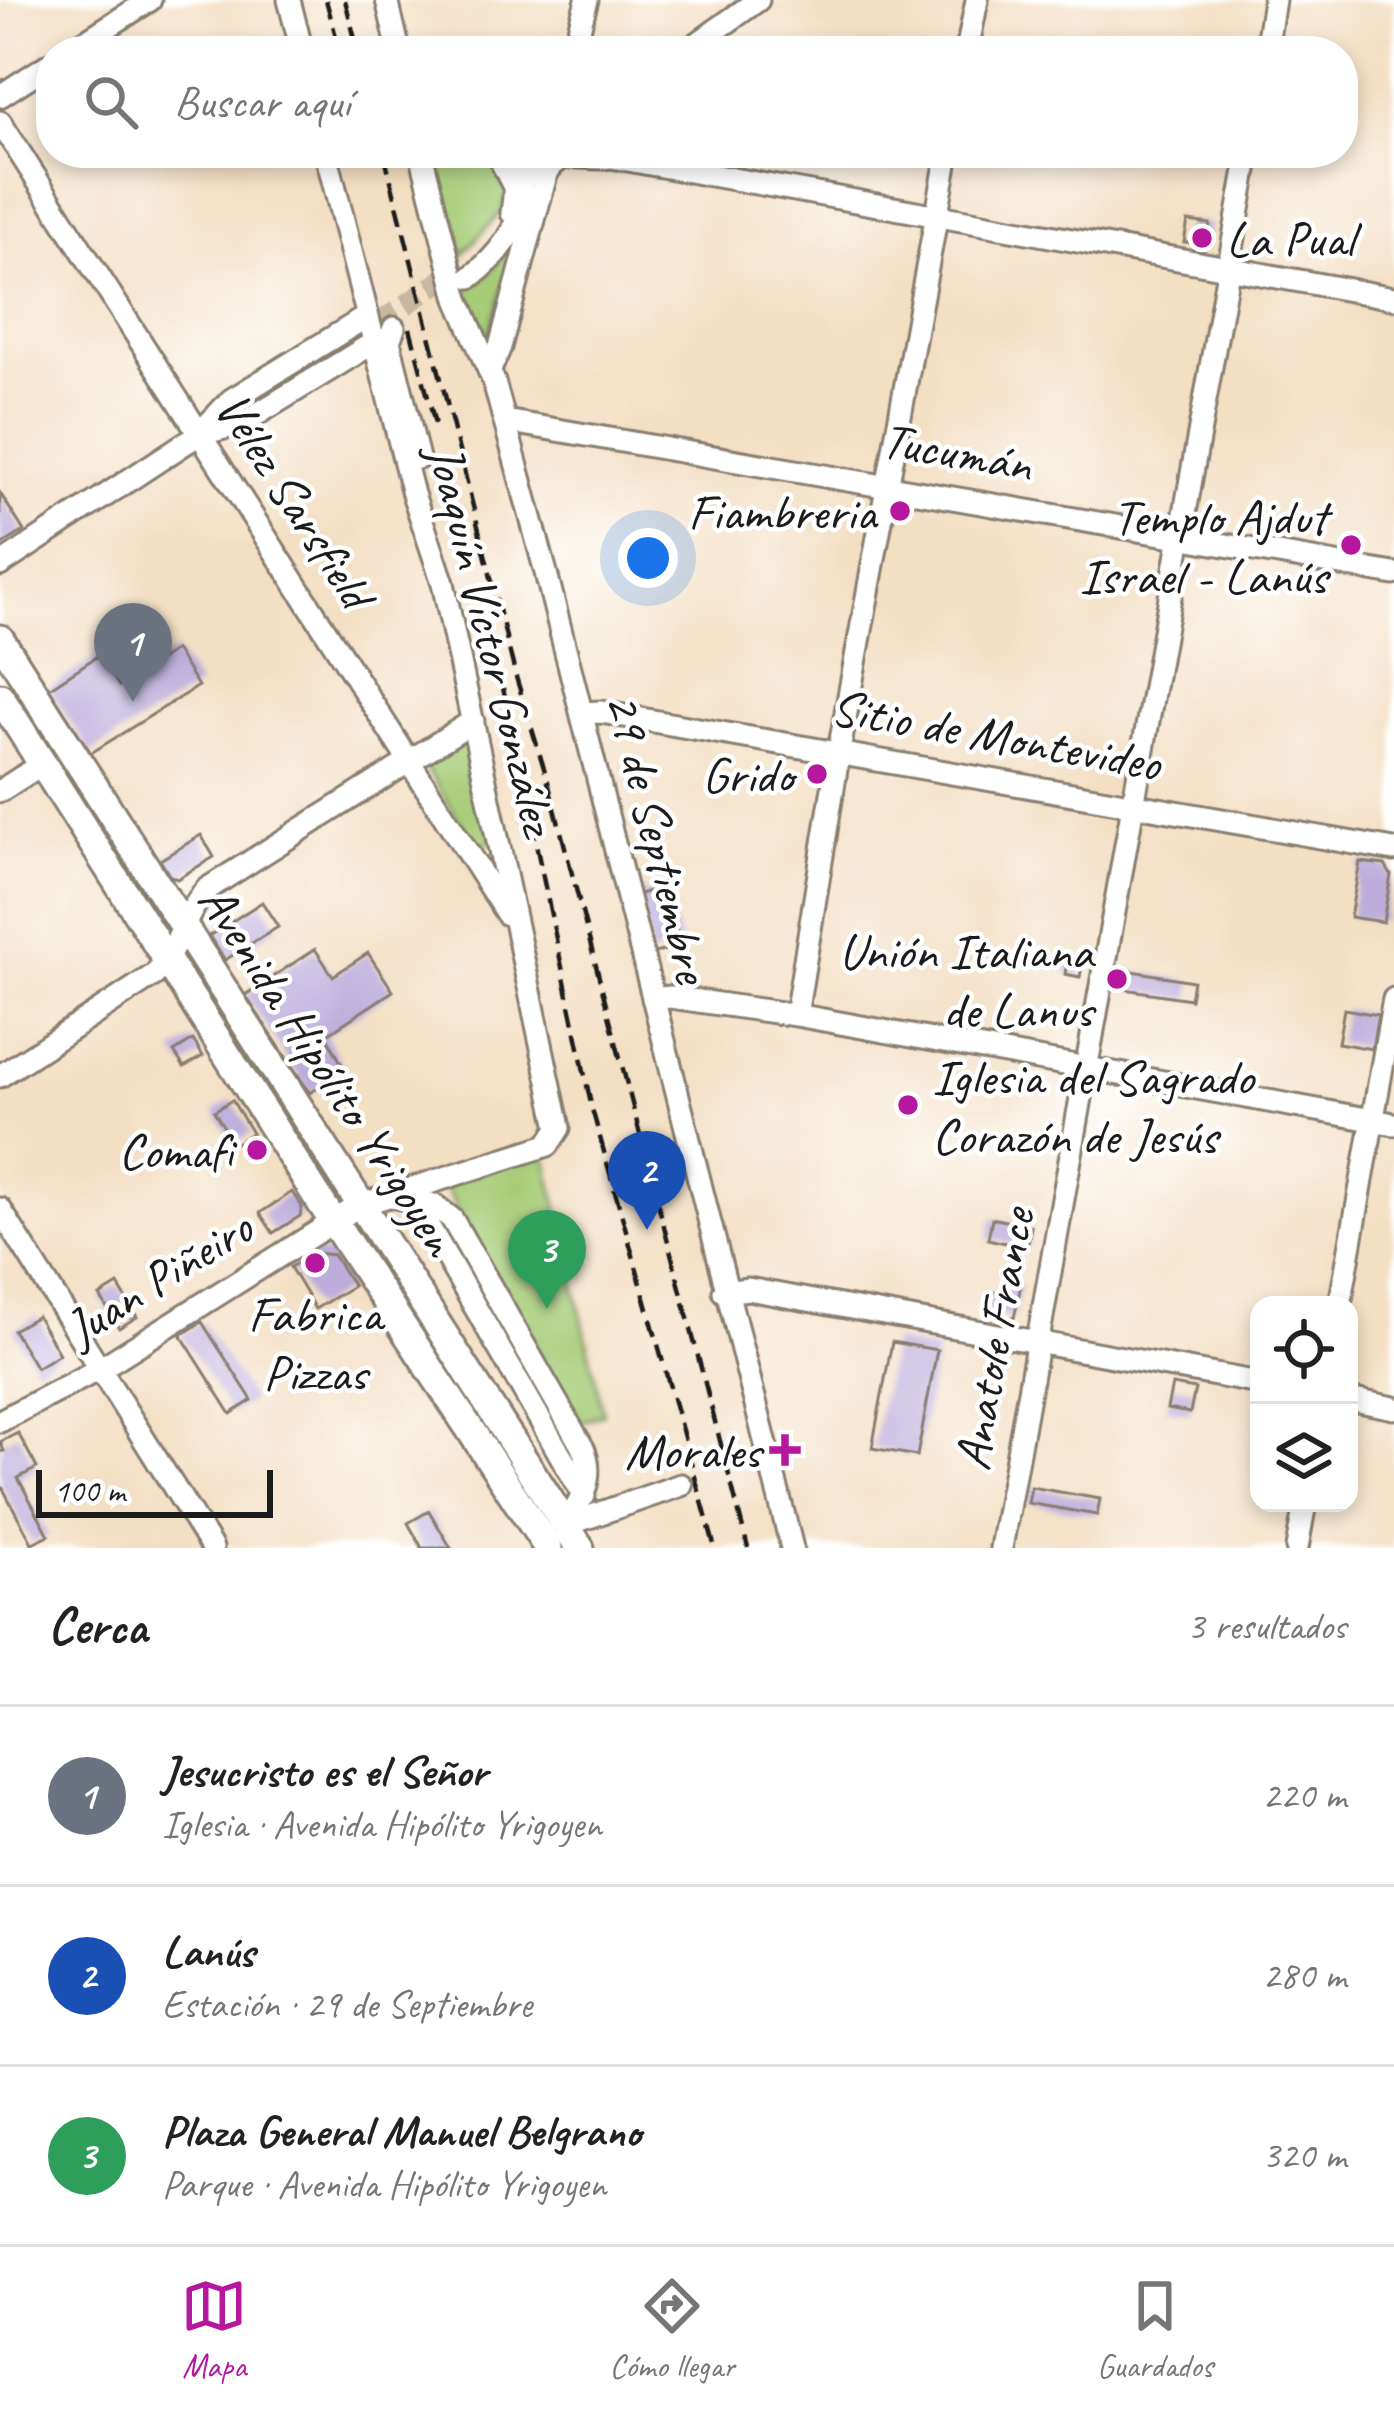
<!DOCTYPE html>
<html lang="es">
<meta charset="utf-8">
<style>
body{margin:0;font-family:Caveat,sans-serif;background:#f6f6f6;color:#222}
.controls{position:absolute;right:36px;bottom:36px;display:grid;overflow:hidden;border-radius:24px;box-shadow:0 6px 18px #0003}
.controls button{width:108px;height:108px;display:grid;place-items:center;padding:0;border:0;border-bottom:3px solid #e0e0e0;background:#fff;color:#222;font:60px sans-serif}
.scale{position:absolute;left:36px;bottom:30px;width:237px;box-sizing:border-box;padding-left:12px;border:6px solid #1c1c1c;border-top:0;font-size:33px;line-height:42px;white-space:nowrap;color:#1c1c1c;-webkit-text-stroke:9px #fff;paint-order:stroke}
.you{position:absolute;left:648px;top:558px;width:42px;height:42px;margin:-30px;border:9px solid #fff;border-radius:50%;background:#1a73e8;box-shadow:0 0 0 18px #1a73e833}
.badge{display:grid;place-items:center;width:78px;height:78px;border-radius:50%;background:#b5179e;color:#fff;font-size:39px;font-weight:700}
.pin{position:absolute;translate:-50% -99px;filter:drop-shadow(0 3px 6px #0008)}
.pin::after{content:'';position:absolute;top:63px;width:42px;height:36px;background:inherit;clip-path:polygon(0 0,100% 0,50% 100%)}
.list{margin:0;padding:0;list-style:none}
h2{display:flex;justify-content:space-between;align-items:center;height:156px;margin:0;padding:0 48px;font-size:51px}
h2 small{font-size:39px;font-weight:400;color:#767676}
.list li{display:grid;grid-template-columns:78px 1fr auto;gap:36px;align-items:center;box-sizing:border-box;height:180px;padding:0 48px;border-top:3px solid #e0e0e0}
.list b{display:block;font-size:45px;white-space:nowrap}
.list p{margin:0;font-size:39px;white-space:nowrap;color:#767676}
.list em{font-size:39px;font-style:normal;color:#767676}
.icon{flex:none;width:66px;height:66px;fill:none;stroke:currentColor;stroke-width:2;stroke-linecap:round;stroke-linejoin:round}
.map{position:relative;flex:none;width:1394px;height:1548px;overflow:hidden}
.search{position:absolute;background:#fff;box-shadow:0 6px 18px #0003;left:36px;right:36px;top:36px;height:132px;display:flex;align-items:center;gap:30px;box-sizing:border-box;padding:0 42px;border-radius:48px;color:#767676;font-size:45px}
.sheet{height:696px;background:#fff}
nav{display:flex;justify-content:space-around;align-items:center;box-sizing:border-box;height:168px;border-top:3px solid #e0e0e0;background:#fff;font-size:33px;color:#767676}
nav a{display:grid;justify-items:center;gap:6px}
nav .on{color:#b5179e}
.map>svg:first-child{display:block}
.green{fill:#a6cc77;stroke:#61744a;stroke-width:3}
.building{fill:#bcaddc}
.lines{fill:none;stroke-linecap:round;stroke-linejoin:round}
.minor-tunnel{stroke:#c8b8a1;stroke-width:21;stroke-dasharray:21 10;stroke-linecap:butt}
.minor-casing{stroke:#887e6f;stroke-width:27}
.major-casing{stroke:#887e6f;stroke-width:33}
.minor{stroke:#fff;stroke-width:21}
.major{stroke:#fff;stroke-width:27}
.rail{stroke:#1c1c1c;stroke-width:4.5;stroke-dasharray:18 9;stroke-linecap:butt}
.poi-dot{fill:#b5179e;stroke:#fff;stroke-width:4.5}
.labels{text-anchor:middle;stroke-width:9;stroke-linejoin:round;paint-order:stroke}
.poi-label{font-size:51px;fill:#1c1c1c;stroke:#fff;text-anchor:end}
.street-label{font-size:51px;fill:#1c1c1c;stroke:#fff}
</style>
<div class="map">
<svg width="1394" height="1548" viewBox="0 0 1394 1548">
<rect width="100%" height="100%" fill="#fff"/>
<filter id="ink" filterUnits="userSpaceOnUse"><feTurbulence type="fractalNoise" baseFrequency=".00833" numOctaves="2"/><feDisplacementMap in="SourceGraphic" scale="24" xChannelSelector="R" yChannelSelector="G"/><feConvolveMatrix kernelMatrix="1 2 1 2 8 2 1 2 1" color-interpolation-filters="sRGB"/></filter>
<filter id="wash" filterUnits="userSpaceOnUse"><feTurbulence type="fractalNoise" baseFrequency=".004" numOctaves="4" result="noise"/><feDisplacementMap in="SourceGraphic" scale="48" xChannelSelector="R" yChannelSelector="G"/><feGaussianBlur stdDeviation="2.7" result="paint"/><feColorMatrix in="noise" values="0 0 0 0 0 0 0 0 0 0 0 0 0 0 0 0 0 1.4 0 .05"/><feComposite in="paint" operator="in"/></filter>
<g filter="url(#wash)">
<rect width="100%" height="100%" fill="#f3dfc2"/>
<!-- green -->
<path class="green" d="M454,153L485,155L494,162L507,192L502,211L462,255L440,173L444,161Z
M518,240L485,347L465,289L487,275Z
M468,733L492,841L477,849L422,762Z
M545,1151L603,1413L578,1423L442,1183Z"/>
<g id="blocks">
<!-- building -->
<path class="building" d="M1188,221L1210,224L1207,239L1201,244L1184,242Z
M0,493L24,531L0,546Z
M175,650L198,686L91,753L49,688L99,655L119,686Z
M201,835L214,857L177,879L169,875L160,860Z
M1360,862L1385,865L1391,875L1383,922L1350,917Z
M659,888L664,908L670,907L681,946L651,954L637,895Z
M262,902L278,927L225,960L209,936Z
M315,949L333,976L368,953L393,991L326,1035L345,1070L310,1093L245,995Z
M1068,958L1083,961L1080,977L1065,974Z
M1114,968L1193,981L1190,999L1111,987Z
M1344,1009L1378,1015L1372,1049L1338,1043Z
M193,1040L203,1056L184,1067L174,1052Z
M232,1100L252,1133L234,1144L214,1111Z
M292,1192L302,1207L300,1216L273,1233L260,1213Z
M992,1218L1031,1227L1027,1248L988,1239Z
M317,1253L333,1255L353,1286L315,1309L290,1267Z
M1007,1282L1021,1285L1014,1318L987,1313L991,1292L1005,1294Z
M118,1285L137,1317L119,1328L100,1296Z
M37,1316L59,1354L36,1368L13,1330Z
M202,1322L252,1400L231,1414L181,1335Z
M892,1342L937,1350L917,1456L872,1448Z
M1172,1385L1195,1389L1190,1413L1167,1409Z
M18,1433L37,1468L18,1478L49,1535L32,1543L0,1483V1452L4,1451L0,1442Z
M1031,1487L1100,1499L1097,1515L1028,1503Z
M429,1511L451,1548H422L408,1523Z"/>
</g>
</g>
<g filter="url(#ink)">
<use href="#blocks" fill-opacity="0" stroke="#887e6f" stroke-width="3"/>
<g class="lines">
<!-- minor-tunnel -->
<path class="minor-tunnel" d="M354,340L463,266"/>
<defs>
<path id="minor" d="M289,0L302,51
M387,0L399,51
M70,51L150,0
M573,51L587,0
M687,51L758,0
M967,51L977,0
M1266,51L1274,0
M0,96L51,63
M0,122L507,914
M421,153L458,299L494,382L545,569L792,1548
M497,153L515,189L512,213
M516,197L534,153
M471,277C501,254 515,231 527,196
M394,328L389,341L418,458
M490,370L500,347L546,175C562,144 584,163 611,157L1394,298
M505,421L1394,574
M200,434L241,424L373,343
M0,565L199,434L231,400L366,317
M582,713L601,712L1394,850
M0,791L42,764
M653,999L670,997L796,1015L1394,1124
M796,1015L839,751L948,153
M0,1076L154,975C178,952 183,915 207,889L473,721
M391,1196L434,1205L452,1219L584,1450C595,1479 581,1501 565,1526
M414,1201L584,1496
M0,1209L212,1548
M724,1292L748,1289L1259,1383
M1340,1305L1394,999
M1349,1399L1394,1408
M0,1421L101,1368L360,1205L548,1145L559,1128L443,583L413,494L326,153
M566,1525L681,1485
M1001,1548L1249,153
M1297,1548L1305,1503"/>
<path id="major" d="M0,639L580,1548
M0,697L316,1195L548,1548"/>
</defs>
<!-- minor casing -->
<use href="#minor" class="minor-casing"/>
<!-- major casing -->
<use href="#major" class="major-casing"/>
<!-- minor -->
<use href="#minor" class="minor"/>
<!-- major -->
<use href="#major" class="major"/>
<!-- rail -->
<path class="rail" d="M326,0L340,51
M345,0L358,51
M384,153L516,677L547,778L748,1548
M410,328L437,432
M503,688L592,1109L715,1548"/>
</g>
</g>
<!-- markers -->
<g class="poi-dot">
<circle cx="1202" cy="238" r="12"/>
<circle cx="900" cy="511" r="12"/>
<circle cx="1351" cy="545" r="12"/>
<circle cx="817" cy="774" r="12"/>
<circle cx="1117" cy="979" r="12"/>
<circle cx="908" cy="1105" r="12"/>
<circle cx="257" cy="1150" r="12"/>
<circle cx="315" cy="1263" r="12"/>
<path d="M779 1432h12v12h12v12h-12v12h-12v-12h-12v-12h12z"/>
</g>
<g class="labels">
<!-- poi labels -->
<g class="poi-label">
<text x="1226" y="256" text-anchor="start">La Pual</text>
<text x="876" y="529">Fiambreria</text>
<text x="1327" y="534">Templo Ajdut<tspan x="1327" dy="59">Israel - Lanús</tspan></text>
<text x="793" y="792">Grido</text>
<text x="1093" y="968">Unión Italiana<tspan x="1093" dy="59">de Lanus</tspan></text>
<text x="932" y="1094" text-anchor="start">Iglesia del Sagrado<tspan x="932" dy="59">Corazón de Jesús</tspan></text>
<text x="233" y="1168">Comafi</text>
<text x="315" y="1331" text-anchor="middle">Fabrica<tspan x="315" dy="59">Pizzas</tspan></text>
<text x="761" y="1468">Morales</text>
</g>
<!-- street labels -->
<g class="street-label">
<text transform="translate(957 451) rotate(10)" y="18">Tucumán</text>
<text transform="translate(295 499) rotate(57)" y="18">Vélez Sarsfield</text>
<text transform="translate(493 639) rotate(76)" y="18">Joaquín Víctor González</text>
<text transform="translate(996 734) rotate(10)" y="18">Sitio de Montevideo</text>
<text transform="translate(659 837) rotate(76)" y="18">29 de Septiembre</text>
<text transform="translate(329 1069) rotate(57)" y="18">Avenida Hipólito Yrigoyen</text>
<text transform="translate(158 1277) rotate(-32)" y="18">Juan Piñeiro</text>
<text transform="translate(993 1339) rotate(-80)" y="18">Anatole France</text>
</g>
</g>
</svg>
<div class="controls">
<button><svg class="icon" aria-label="locate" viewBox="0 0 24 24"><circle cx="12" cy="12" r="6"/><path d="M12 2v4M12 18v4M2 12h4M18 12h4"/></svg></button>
<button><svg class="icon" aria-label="layers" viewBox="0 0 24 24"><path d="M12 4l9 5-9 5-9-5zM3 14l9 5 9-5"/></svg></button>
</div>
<div class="scale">100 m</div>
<div class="you"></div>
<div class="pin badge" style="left:133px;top:702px;background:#6b7280">1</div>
<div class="pin badge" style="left:647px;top:1230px;background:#1a4fb4">2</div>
<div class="pin badge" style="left:547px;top:1309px;background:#2e9e5b">3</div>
<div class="search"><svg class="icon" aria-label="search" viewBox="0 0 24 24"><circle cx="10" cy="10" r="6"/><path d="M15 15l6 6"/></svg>Buscar aquí</div>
</div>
<section class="sheet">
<h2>Cerca<small>3 resultados</small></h2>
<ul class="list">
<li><span class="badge" style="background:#6b7280">1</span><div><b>Jesucristo es el Señor</b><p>Iglesia · Avenida Hipólito Yrigoyen</p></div><em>220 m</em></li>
<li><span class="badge" style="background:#1a4fb4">2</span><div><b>Lanús</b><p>Estación · 29 de Septiembre</p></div><em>280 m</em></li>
<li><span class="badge" style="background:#2e9e5b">3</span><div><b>Plaza General Manuel Belgrano</b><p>Parque · Avenida Hipólito Yrigoyen</p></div><em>320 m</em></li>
</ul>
</section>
<nav>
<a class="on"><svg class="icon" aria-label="map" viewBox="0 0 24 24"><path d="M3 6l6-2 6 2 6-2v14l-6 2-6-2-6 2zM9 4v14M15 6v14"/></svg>Mapa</a>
<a><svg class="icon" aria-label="directions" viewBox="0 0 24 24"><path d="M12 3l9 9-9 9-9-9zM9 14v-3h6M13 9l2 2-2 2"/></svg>Cómo llegar</a>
<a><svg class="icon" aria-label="saved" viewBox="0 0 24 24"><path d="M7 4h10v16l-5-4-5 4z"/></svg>Guardados</a>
</nav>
